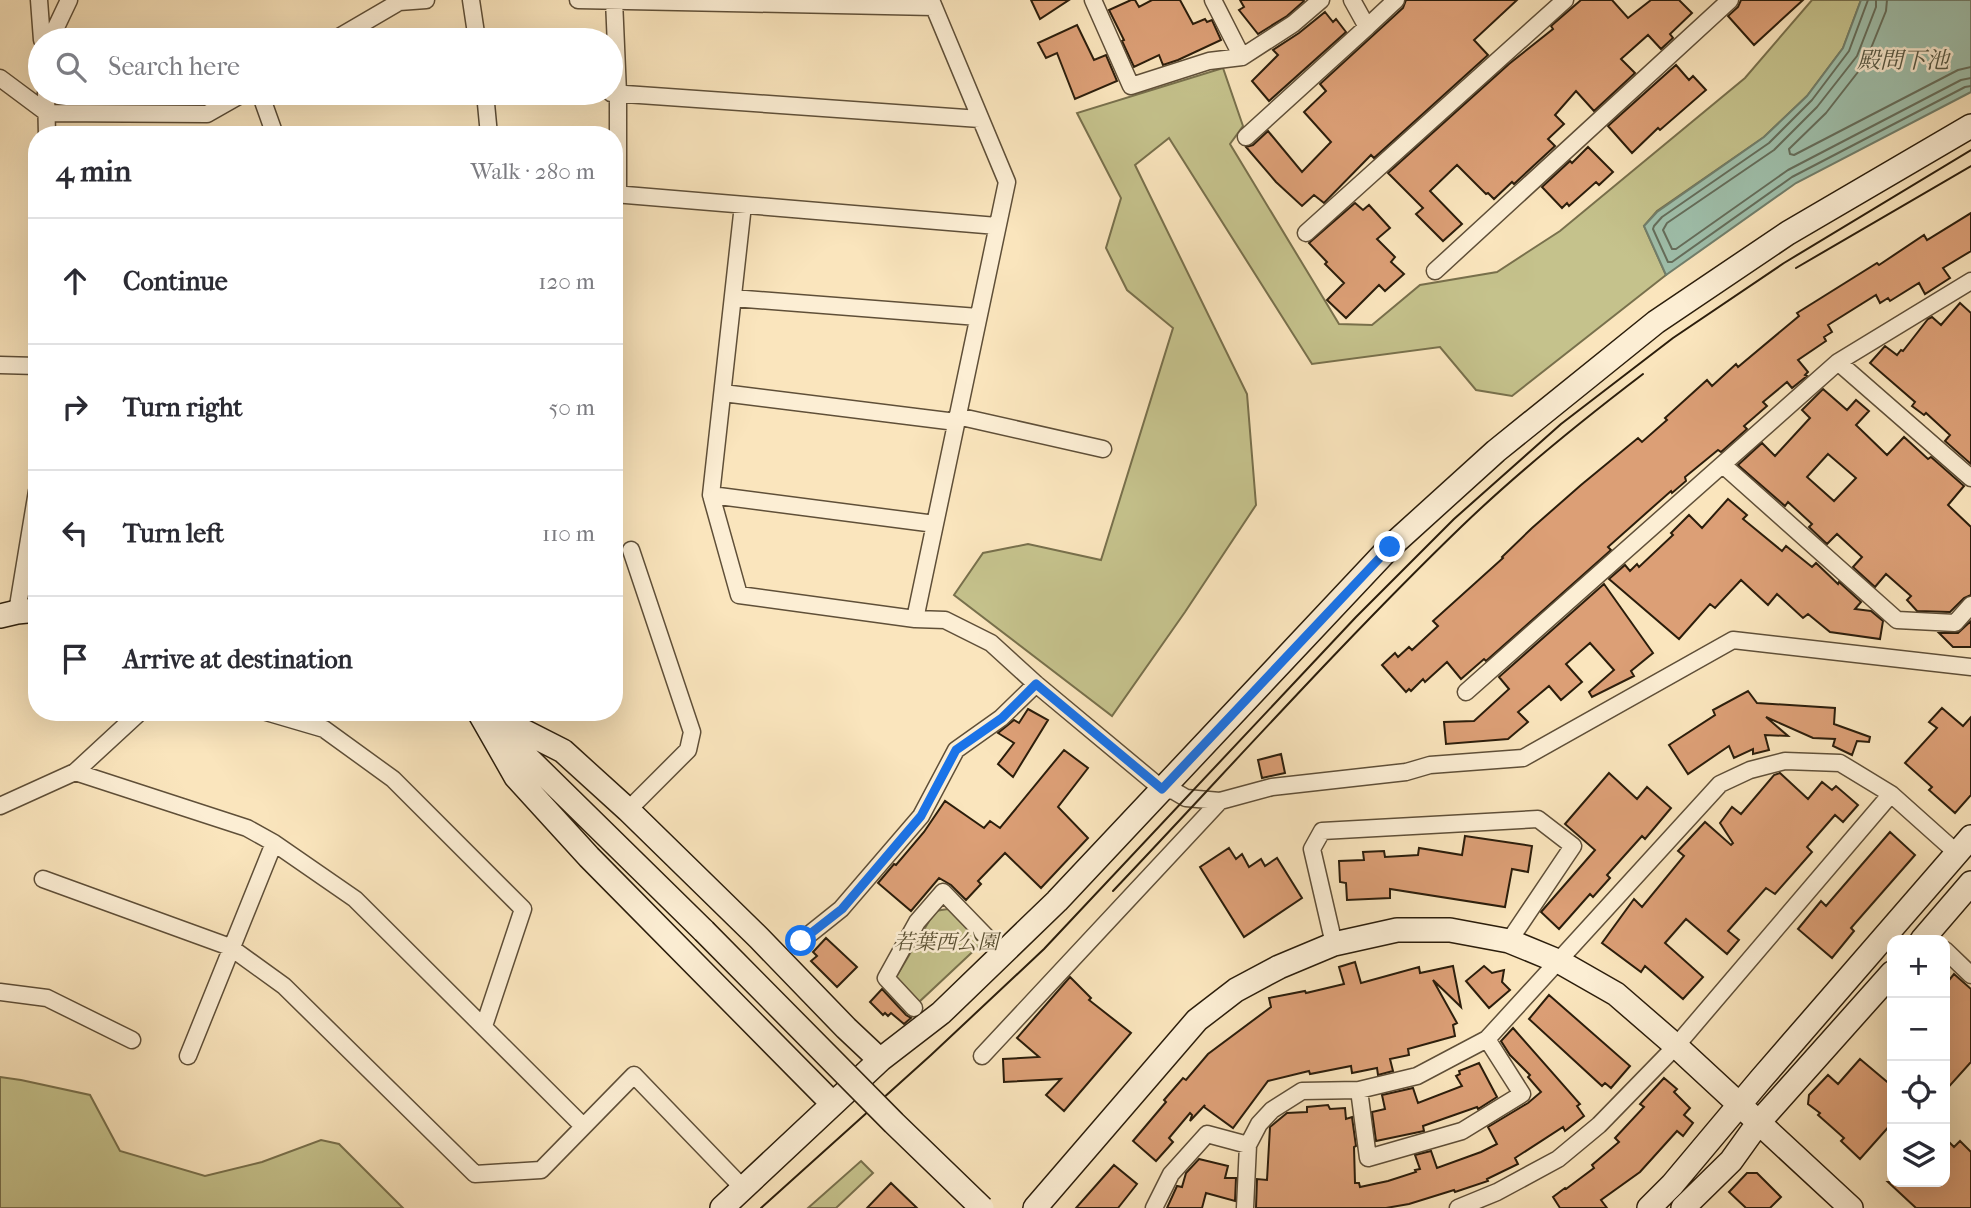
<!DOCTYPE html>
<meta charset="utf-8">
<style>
body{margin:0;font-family:"IM FELL French Canon","Noto Serif JP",serif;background:#f7f7f7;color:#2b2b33}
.controls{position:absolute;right:21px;bottom:21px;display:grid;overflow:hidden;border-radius:14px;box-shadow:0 7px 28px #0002}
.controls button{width:63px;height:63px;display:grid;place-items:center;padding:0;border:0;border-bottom:2px solid #e1e1e2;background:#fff;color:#2b2b33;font:35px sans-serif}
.stop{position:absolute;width:21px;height:21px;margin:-16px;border:5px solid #1a73e8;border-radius:50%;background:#fff}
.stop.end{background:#1a73e8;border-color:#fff;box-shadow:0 2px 7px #0008}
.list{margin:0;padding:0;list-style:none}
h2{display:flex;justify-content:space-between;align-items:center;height:91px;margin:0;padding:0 28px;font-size:30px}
h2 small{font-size:23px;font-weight:400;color:#7c7c81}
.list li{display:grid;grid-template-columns:46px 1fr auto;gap:21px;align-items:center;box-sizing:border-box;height:126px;padding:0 28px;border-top:2px solid #e1e1e2}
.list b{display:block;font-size:26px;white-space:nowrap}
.list em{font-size:23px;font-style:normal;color:#7c7c81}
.icon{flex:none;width:38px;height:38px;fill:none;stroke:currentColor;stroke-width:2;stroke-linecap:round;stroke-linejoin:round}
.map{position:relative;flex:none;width:1971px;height:1208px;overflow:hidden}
.search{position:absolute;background:#fff;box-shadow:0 7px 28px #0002;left:28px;top:28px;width:595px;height:77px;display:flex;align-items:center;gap:18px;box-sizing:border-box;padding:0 24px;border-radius:38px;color:#7c7c81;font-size:26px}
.panel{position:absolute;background:#fff;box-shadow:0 7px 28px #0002;left:28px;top:126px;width:595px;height:595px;border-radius:28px}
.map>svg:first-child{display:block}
.green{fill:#c5c28c;stroke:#78704c;stroke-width:2}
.water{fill:#9fc0ac;stroke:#717f6c;stroke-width:2}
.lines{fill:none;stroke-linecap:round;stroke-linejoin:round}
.shore{stroke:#656e5c;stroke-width:2}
.building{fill:#dc9f76;stroke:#2b1d0b;stroke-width:2;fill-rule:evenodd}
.street-casing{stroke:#5f4f38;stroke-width:19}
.secondary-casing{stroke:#2b1d0b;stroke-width:26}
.street{stroke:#fceed4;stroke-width:16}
.secondary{stroke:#fceed4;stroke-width:23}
.tram{stroke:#2b1d0b;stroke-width:2}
.secondary-bridge-casing{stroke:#2b1d0b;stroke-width:26;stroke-linecap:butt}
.secondary-bridge{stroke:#fceed4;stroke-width:23}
.route{stroke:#1a73e8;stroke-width:9}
.labels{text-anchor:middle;stroke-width:5;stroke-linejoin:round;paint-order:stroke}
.park-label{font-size:21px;font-style:italic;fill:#594f32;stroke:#fceed4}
.water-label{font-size:23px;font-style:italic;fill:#545643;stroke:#fceed4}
</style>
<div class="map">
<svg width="1971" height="1208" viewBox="0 0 1971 1208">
<rect width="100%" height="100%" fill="#fae5bd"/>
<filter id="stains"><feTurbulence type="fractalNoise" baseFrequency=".00286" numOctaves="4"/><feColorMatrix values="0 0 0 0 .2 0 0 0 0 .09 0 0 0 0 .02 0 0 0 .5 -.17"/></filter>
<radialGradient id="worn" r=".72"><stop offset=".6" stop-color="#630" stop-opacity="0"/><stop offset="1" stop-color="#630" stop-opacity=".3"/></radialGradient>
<!-- green -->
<path class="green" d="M1812,0H1861L1843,48L1807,96L1764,137L1657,211L1644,226L1666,275L1512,396L1476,390L1440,347L1312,364L1169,138L1135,165L1247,394L1256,505L1185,612L1112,716L954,595L983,553L1028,544L1101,560L1173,328L1127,290L1106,248L1121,198L1077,113L1223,68L1243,126L1230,144L1339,324L1372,325L1420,285L1497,272L1560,231L1745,78Z
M948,909L982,943L919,1002L895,979L935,911Z
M0,1077L21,1080L90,1095L120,1151L205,1176L262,1162L321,1140L339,1144L403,1208H0Z
M861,1161L873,1173L836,1208H808Z"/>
<!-- water -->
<path class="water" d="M1861,0H1971V92L1796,183L1666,275L1644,226L1657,212L1764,137L1807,96L1843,48Z"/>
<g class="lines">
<!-- shore -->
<path class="shore" d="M1868,0L1849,51L1812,100L1769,143L1662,217L1654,226L1653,229L1668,262H1672L1792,177L1965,87L1971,86
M1876,0V7L1857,56L1817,107L1774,150L1667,223L1663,230L1672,249H1676L1788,170L1961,80L1971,78
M1887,0L1886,11L1865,63L1826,113L1789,149L1790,154L1794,155L1958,70L1971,67"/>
</g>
<!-- building -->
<path class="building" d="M1031,0H1069L1040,19Z
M1131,0H1135L1139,7L1152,0H1180L1193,24L1205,19L1207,22L1212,20L1221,40L1178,60L1163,65L1159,55L1134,67L1122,41L1124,40L1109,10Z
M1240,0H1303L1304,1L1287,16L1258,34L1239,10L1244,7Z
M1406,0H1517L1474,40L1488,55L1374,158L1371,155L1324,203L1314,195L1302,206L1276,182L1246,147L1253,145L1268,131L1302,172L1331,142L1304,112L1326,91L1320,84L1403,8Z
M1581,0H1612L1628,18L1651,0H1679L1692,13L1670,34L1673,38L1661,49L1648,35L1621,59L1635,73L1594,111L1576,91L1555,115L1564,124L1548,139L1555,146L1514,184L1512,182L1494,199L1488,193L1486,194L1457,165L1430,191L1462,224L1443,241L1416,214L1423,208L1388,173L1509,64L1553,29L1551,26Z
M1741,0H1803L1754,45L1728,16L1738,7Z
M1325,12L1333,22L1336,19L1346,32L1269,101L1252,81L1278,55L1273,50L1299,33Z
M1077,25L1094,60L1106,55L1117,81L1075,99L1057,53L1046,58L1038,43Z
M1676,65L1689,80L1693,76L1706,90L1660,130L1658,128L1632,153L1608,126Z
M1588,147L1613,172L1599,185L1596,182L1569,206L1567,203L1562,208L1542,187L1570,161L1572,163Z
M1355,203L1363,210L1369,205L1390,228L1377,239L1395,257L1391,262L1404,274L1385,291L1379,285L1346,318L1327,300L1344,283L1325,264L1327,262L1309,243Z
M1971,213V251L1943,268L1950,278L1925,294L1919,283L1890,301L1888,298L1880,303L1876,295L1828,325L1832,332L1824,337L1826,341L1798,360L1808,372L1805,375L1807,376L1792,388L1787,382L1763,402L1767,406L1744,426L1747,429L1721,452L1718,450L1685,477L1686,481L1672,493L1671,491L1608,547L1611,550L1486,661L1484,659L1461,679L1447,662L1425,682L1423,679L1411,691L1409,689L1406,692L1382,665L1395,653L1398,657L1409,647L1412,650L1438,626L1433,621L1503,558L1502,557L1532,528L1581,485L1638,438L1642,442L1667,420L1665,418L1707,380L1712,386L1736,364L1738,367L1799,316L1797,313L1877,263L1879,265L1924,235L1927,240Z
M1960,303L1971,313V464L1945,441L1950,435L1926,413L1924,415L1912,406L1915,402L1870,363L1885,346L1897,355L1901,350L1903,351L1928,319L1932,317L1941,325Z
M1823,389L1847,410L1856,400L1869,411L1856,425L1887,455L1904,437L1928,459L1931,457L1964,486L1948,505L1971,527V595L1964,598L1950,612L1917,611L1907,600L1911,596L1886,574L1875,587L1853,567L1862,557L1837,534L1827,544L1809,527L1812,524L1788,502L1785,506L1738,465L1762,443L1775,456L1810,418L1802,410ZM1828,454L1856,478L1834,501L1807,477Z
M1728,499L1747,515L1743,519L1782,551L1786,546L1812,567L1816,563L1838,584L1839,582L1861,602L1855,609L1871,611L1883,621L1880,639L1830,632L1808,614L1803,618L1777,594L1768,605L1741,580L1715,608L1710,604L1679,639L1609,579L1625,565L1630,571L1637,564L1639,567L1673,535L1671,533L1689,515L1702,528Z
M1604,584L1653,653L1631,671L1634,676L1592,697L1589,692L1614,670L1590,643L1566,664L1582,682L1561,700L1549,686L1518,712L1528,722L1508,739L1446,744L1444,722L1474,721L1509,689L1499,677Z
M1971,621V647H1953L1939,633H1958Z
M1748,691L1757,703L1835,708L1834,724L1870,737L1869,742L1857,741L1852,755L1833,746L1835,739L1813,738L1766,717L1788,736L1765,735L1769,750L1753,754V749L1734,758L1729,746L1688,774L1669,745L1715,715L1713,710Z
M1942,708L1963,726L1971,717V795L1955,813L1929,790L1932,787L1905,763L1937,728L1929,722Z
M1028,709L1048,720L1013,777L998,764L1014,743L998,733L1014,720L1019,723Z
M1064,750L1088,768L1058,807L1088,838L1041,888L1005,853L978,881L981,884L966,900L951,885L939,878L911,911L878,883L894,864L896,865L924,832L945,801L984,828L990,821L1000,828Z
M1281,754L1285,773L1262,778L1258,760Z
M1609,773L1637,799L1647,787L1671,808L1645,839L1642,836L1607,875L1610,878L1593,897L1590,894L1559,929L1541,912L1595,850L1565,824Z
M1780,773L1808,799L1822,782L1832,790L1836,786L1858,805L1843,822L1835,815L1807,847L1812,852L1775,894L1766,888L1728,931L1739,940L1727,954L1686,919L1665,943L1703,977L1683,999L1645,966L1641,972L1602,943L1634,899L1642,907L1684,856L1678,851L1705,822L1731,845L1733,843L1720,823L1732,807L1741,814L1774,775Z
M1890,832L1915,855L1851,928L1854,931L1832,958L1798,929L1821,901L1826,906Z
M1465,836L1532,846L1528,872L1512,869L1505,907L1390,889V898L1347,900L1346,883L1340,882L1339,861L1364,860L1363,852L1384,851L1385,857L1418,855L1419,848L1462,855Z
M1229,848L1236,859L1242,854L1249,867L1261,859L1265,866L1277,858L1302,898L1244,937L1200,867Z
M826,938L857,967L837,987L811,961L817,956L813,952Z
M1355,962L1361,983L1419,967L1420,973L1453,966L1461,1007L1433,980L1457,1023L1453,1025L1455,1036L1408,1049L1409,1055L1390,1059L1393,1071L1378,1075L1377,1068L1352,1073L1351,1066L1310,1074L1309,1071L1268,1081L1233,1128L1204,1107L1205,1105L1190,1121L1192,1115L1190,1113L1169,1138L1173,1142L1156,1161L1133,1141L1166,1102L1164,1100L1183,1078L1186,1080L1208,1054L1271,1007L1269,998L1305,991L1306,993L1344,984L1339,967Z
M1484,966L1492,973L1504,970L1502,982L1510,990L1489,1008L1466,981Z
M1954,974L1971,989V1062L1945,1091V985Z
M1070,977L1091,998L1089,1000L1131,1033L1064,1111L1046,1095L1061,1079L1004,1082L1003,1059L1039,1057L1017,1038Z
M882,989L906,1015L911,1018L904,1024L891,1013L888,1016L885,1013L883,1015L870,1002Z
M1549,995L1630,1066L1611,1088L1605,1083L1602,1086L1529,1019Z
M1513,1028L1580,1104L1577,1106L1584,1116L1565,1131L1563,1127L1515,1158L1518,1164L1487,1179L1488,1181L1455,1192L1454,1190L1409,1204L1386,1208H1256L1257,1179L1267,1180L1270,1127L1287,1113L1307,1112V1107L1328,1105L1330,1109L1345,1108L1346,1119L1352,1117L1356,1146L1354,1147L1355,1183H1359L1360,1187L1388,1181L1416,1172L1415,1170L1420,1169L1415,1155L1431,1151L1437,1168L1481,1152L1497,1144L1488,1127L1528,1103L1541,1092L1528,1077L1530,1075L1510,1055L1501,1041Z
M1860,1059L1892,1086V1123L1860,1159L1841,1141L1844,1138L1818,1115L1820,1113L1808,1104L1809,1095L1828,1075L1838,1084Z
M1479,1063L1497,1097L1478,1109L1477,1107L1423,1126L1424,1131L1376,1141L1372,1112L1385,1109L1382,1095L1413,1088L1418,1103L1462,1086L1456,1076L1460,1074L1459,1071Z
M1664,1078L1677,1089L1674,1092L1690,1108L1684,1115L1693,1123L1683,1136L1677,1131L1640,1172L1601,1200L1607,1208H1560L1553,1197L1565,1188L1566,1189L1594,1168L1592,1165L1619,1142L1615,1138L1644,1107L1640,1104Z
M1945,1138L1954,1147L1960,1141L1971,1152V1208H1916L1888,1182H1945Z
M1199,1159L1228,1166L1225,1178H1236L1235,1201L1206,1193L1202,1208H1167L1177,1186L1182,1187L1186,1173Z
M1114,1165L1137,1184L1118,1208H1076Z
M1747,1173H1757L1781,1197L1770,1208H1746L1729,1192Z
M891,1183L917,1208H867Z"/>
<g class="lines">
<defs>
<path id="street" d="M39,0L42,40
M471,0L477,40
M578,0L934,7
M614,0L618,93V194
M1093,0L1131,86L1209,61L1242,57L1293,24L1321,0
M1213,0L1242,57
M1352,0L1367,27L1396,0
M50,40L69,0
M334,40L399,2L426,0
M0,78L47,113L207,114L244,93
M46,93L47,135
M260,93L275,135
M485,93L489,135
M611,93L980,119
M1246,137L1367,27
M614,194L997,226
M743,205L711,495L739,595L915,619L945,620L991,643L1036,684L1162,789L1174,791L1186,798L1220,801L1272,787L1406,772L1430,765L1523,758L1733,640L1971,667
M1306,233L1565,0
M1435,271L1730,0
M733,298L978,317
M1838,362L1971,478
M0,365L37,366
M723,393L956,422
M957,416L1103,449
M1723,465L1897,620L1955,623L1971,605
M711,495L935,524
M17,612L37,491
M915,619L1007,182L931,0
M1466,692L1838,362L1971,281
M266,712L324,729L393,779L523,909L484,1026
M75,772L247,828L274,843L355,899L583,1126
M0,806L75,772L140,712
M628,810L688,750L692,732L631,550
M43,879L230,947L284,986L475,1174L541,1170L634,1075L743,1188
M801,941L841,909L921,816L956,750L1001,718L1036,684
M1334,944L1312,849L1322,831L1538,819L1573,846L1509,941
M1945,950L1971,975
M0,992L47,998L132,1040
M914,1008L886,978L917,922L943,892L1002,953
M188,1056L274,843
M982,1056L1220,801
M1359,1090L1368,1158L1462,1131L1522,1094L1487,1039
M1154,1208L1171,1174L1207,1134L1248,1145
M1245,1208L1248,1145L1259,1124L1272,1110L1302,1091L1359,1090L1417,1076L1487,1039L1720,784L1750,770L1785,761L1840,763L1891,794L1957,853
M1458,1208L1497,1192L1558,1159L1599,1125L1676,1046L1891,794"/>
<path id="secondary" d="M0,616L17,612L37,610
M479,712L516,777L589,857L833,1104
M486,712L563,751L628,810L759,938L846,1028L880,1060
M494,725L704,931
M1922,940L1971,883
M722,1208L880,1060L941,1013L1057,901L1390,547L1496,451L1656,322L1788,233L1971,126
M1035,1208L1197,1020L1236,990L1279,967L1334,944L1397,930H1450L1509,941L1560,962L1616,994L1676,1046L1851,1208
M1649,1208L1672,1185L1761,1079L1971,837
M1683,1208L1731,1161L1759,1122L1892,973"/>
</defs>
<!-- street casing -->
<use href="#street" class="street-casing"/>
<!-- secondary casing -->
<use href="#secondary" class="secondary-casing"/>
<!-- street -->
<use href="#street" class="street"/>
<!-- secondary -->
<use href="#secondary" class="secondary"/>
<!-- tram -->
<path class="tram" d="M1796,268L1971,166
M1113,891C1228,770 1340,644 1461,527C1518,472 1580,422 1643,374
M761,1208L931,1055L1044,949L1356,617L1454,519L1561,424L1673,338L1784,263L1971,150"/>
<defs>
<path id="secondary-bridge" d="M704,931L894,1123L982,1208"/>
</defs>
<!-- secondary-bridge casing -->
<use href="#secondary-bridge" class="secondary-bridge-casing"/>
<!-- secondary-bridge -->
<use href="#secondary-bridge" class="secondary-bridge"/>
</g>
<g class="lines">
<!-- route -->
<path class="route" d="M801,941L842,909L921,816L956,750L1002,718L1036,684L1162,789L1390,547"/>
</g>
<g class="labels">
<!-- park labels -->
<g class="park-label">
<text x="946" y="949">若葉西公園</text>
</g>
<!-- water labels -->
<g class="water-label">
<text x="1903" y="68">殿問下池</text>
</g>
</g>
<rect width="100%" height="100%" filter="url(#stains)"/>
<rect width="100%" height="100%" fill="url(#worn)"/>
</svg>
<div class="controls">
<button>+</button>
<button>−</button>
<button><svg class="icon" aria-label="locate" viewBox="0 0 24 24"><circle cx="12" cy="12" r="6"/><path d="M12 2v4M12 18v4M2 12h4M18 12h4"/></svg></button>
<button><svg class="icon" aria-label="layers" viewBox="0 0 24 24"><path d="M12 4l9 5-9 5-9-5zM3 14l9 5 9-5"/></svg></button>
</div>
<div class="stop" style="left:801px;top:941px"></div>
<div class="stop end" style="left:1390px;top:547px"></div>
<div class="search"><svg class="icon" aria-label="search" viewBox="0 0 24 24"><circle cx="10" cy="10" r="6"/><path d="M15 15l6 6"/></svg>Search here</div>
<section class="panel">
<h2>4 min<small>Walk · 280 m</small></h2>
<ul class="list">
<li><svg class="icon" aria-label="ahead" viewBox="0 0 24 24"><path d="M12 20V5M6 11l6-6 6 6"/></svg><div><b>Continue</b></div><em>120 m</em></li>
<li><svg class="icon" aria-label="right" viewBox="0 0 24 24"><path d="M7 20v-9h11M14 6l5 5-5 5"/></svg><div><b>Turn right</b></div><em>50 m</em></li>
<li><svg class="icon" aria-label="left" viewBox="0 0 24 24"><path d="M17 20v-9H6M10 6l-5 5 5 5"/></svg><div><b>Turn left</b></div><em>110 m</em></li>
<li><svg class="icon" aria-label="arrive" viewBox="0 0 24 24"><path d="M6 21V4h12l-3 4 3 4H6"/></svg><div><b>Arrive at destination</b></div></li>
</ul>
</section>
</div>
